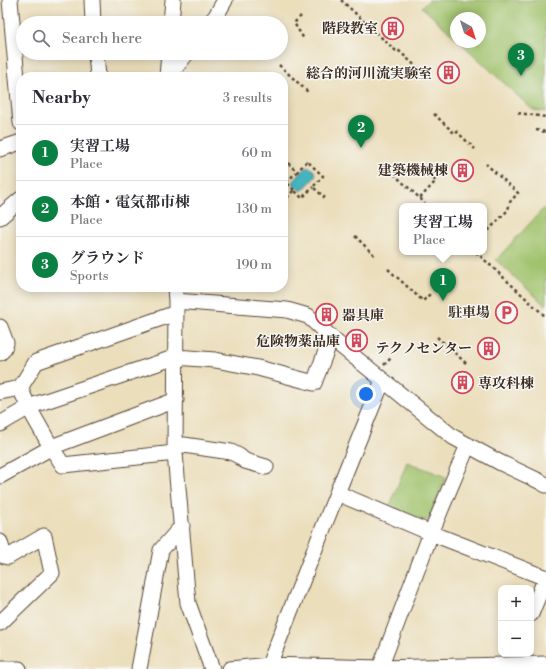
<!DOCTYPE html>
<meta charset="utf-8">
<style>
body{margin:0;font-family:"Libre Bodoni","Noto Serif JP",serif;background:#f7f7f7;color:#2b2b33}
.controls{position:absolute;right:12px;bottom:12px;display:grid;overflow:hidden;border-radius:8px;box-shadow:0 2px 10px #0003}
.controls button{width:36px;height:36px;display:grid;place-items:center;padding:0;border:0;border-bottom:1px solid #e1e1e2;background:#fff;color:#2b2b33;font:20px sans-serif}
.compass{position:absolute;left:450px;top:12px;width:36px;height:36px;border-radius:50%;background:#fff;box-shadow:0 2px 10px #0003;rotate:141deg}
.you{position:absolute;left:366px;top:394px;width:14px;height:14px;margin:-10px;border:3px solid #fff;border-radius:50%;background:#1a73e8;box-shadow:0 0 0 6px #1a73e833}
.badge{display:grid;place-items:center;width:26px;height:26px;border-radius:50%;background:#0b8043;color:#fff;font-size:13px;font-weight:700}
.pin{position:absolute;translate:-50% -33px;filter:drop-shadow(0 1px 2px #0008)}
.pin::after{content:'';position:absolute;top:21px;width:14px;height:12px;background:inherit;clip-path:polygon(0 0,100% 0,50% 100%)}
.popup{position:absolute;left:399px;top:203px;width:88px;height:52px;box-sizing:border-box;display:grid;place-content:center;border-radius:8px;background:#fff;filter:drop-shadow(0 1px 3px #0005);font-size:13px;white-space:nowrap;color:#7c7c81}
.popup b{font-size:15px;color:#2b2b33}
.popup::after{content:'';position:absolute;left:50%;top:100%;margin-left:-8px;border:8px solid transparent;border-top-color:#fff}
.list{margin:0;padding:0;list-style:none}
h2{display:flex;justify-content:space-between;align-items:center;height:52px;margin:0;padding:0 16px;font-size:17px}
h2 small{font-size:13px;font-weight:400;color:#7c7c81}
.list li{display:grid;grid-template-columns:26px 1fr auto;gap:12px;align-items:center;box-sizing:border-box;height:56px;padding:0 16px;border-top:1px solid #e1e1e2}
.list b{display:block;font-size:15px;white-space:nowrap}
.list p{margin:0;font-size:13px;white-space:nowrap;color:#7c7c81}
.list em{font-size:13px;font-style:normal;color:#7c7c81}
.icon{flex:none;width:22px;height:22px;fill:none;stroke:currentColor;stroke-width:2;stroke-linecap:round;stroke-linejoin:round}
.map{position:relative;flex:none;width:546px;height:669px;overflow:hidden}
.search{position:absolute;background:#fff;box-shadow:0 2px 10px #0003;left:16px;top:16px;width:272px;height:44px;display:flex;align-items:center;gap:10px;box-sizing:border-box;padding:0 14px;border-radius:22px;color:#7c7c81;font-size:15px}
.panel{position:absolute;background:#fff;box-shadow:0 2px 10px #0003;left:16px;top:72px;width:272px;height:220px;border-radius:16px}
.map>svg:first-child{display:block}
.green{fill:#a1c36d;stroke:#6e7646}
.water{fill:#44b3c0;stroke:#406e6f}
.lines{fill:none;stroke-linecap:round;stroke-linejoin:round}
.minor-casing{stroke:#554536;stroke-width:17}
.path{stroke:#554536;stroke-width:2.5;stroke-dasharray:3 3;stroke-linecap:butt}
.minor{stroke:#fff;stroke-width:15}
.labels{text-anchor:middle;stroke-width:3;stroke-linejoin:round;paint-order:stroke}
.poi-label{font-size:14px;font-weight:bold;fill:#3b2a1e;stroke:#f6f6f2;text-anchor:end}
</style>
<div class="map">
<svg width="546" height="669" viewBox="0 0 546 669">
<rect width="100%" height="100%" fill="#f6f6f2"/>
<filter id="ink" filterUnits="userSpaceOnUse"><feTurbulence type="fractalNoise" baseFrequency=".025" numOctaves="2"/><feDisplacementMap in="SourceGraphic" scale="8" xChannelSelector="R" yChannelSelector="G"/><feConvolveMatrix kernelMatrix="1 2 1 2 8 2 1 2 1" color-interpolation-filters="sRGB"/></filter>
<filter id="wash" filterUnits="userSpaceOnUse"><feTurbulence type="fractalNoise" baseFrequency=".012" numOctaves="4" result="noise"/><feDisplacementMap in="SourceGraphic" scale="16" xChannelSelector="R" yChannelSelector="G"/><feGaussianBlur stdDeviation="0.9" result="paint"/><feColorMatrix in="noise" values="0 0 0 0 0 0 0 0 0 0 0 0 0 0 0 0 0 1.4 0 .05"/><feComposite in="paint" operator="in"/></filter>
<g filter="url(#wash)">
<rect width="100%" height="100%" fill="#ebdebb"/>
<!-- green -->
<path class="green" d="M429,0H546V112L533,110L460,42H480V18H456V38L422,7Z
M546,206V306L496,260Z
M407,462L446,477L430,518L423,521L389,508Z"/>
<!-- water -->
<path class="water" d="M309,166L316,173L315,175L316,176L302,191L301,190L300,191L293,184L294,183L293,182L306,167L307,168Z"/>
</g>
<g filter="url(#ink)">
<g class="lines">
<defs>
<path id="minor" d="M10,0L21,123
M92,0L93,23
M171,23L173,0
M210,23L216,16L225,0
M96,53L98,77
M167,77L169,53
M168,77L187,53
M0,149L21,142
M0,217L21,199
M175,287L176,301L175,453L188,603L212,669
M176,301L287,310L308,316L336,342L453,437L499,462L541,482L546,485
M0,327L6,343L3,350L0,353
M20,388L29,408L51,447L63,465L175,453
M0,392L20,388L36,362L176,313
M0,424L31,406L176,357L215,360L258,368L314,383L331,338
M176,445H184L231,452L239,456L245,461L266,467
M0,476L54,446L176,400
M337,493L431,533L546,578
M0,542L4,556L8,557L44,536L52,573L0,623
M531,614L546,577
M269,665L337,493L383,380
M380,668L431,533L468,445
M0,669H19
M139,669L161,550L182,526
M230,669L269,665L380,668L546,664"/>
</defs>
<!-- minor casing -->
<use href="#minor" class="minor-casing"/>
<!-- path -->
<path class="path" d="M341,0L396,51L398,50L422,72
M301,16L294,23L304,39
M279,65L309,93
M518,113L546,117
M434,114L454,133
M536,130L546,132
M456,131L475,149
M288,163L297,172L307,161L323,176L313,187L325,198
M385,166L425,203
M294,190L286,182L297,172
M420,198L436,181L422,168
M283,202L294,190L302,198L313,187
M484,235L508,210L510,202L518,193L486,164
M355,236L375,256
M476,252L546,317
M388,269L423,301L429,295L431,297
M437,337L468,365
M384,365L392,357"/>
<!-- minor -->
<use href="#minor" class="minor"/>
</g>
</g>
<!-- icons -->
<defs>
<symbol id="building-ring" viewBox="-11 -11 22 22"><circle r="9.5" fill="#f6f6f2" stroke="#d1495b" stroke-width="1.5"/><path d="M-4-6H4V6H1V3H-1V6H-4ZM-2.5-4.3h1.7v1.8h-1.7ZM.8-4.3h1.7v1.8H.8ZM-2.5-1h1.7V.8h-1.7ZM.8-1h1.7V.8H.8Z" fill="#d1495b"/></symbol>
<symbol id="parking-ring" viewBox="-11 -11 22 22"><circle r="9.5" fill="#f6f6f2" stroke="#d1495b" stroke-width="1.5"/><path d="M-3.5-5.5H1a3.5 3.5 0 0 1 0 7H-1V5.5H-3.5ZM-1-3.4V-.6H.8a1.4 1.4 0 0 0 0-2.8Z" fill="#d1495b"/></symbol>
</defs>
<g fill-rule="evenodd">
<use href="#building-ring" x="380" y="16" width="25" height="25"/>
<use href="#building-ring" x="436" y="60" width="25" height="25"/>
<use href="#building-ring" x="450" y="158" width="25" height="25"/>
<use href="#parking-ring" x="494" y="300" width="25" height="25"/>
<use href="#building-ring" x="314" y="302" width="25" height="25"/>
<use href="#building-ring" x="344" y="328" width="25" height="25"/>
<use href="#building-ring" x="476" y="336" width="25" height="25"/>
<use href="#building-ring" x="450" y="370" width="25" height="25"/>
</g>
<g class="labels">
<!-- poi labels -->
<g class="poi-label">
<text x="378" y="33">階段教室</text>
<text x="432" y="78">総合的河川流実験室</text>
<text x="448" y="175">建築機械棟</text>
<text x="490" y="317">駐車場</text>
<text x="342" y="320" text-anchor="start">器具庫</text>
<text x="340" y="346">危険物薬品庫</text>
<text x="472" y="353">テクノセンター</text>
<text x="478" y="388" text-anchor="start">専攻科棟</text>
</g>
</g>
</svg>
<div class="controls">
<button>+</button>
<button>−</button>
</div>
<svg class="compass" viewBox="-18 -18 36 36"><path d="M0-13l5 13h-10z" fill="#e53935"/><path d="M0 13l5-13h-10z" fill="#7c7c81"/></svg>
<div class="you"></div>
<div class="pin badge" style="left:443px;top:301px">1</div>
<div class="popup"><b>実習工場</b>Place</div>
<div class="pin badge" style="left:361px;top:148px">2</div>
<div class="pin badge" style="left:521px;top:76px">3</div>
<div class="search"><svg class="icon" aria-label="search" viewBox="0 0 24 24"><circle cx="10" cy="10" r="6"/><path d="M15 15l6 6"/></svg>Search here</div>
<section class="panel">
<h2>Nearby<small>3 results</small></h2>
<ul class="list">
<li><span class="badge">1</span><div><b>実習工場</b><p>Place</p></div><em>60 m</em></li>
<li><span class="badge">2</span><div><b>本館・電気都市棟</b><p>Place</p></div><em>130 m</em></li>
<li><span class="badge">3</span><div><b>グラウンド</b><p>Sports</p></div><em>190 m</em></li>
</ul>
</section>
</div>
